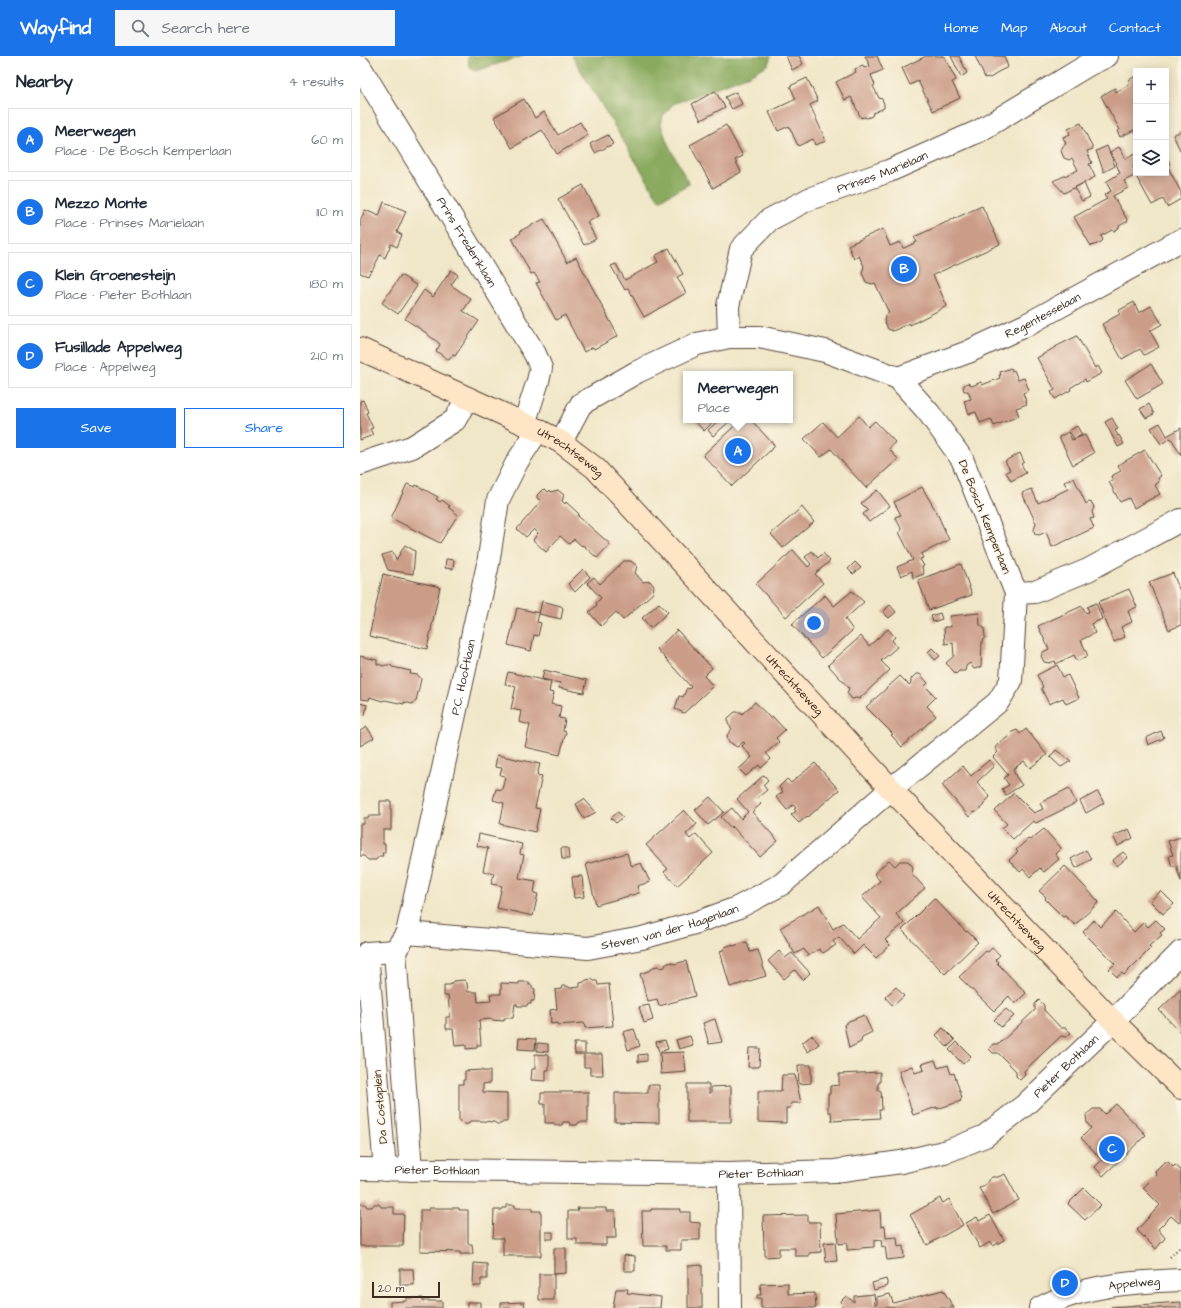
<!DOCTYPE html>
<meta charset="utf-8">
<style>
body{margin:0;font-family:"Architects Daughter",sans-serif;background:#f6f6f7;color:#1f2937}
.controls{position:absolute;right:12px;top:12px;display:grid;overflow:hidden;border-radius:0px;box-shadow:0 2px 10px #0003}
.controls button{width:36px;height:36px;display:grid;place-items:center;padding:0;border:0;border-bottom:1px solid #e0e1e3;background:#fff;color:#1f2937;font:20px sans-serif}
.scale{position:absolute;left:12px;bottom:10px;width:68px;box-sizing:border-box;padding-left:4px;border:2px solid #3b2a1e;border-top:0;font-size:11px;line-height:14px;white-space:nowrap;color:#3b2a1e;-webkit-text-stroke:3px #fcf5e5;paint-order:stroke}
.you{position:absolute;left:454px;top:567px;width:14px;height:14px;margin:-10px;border:3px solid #fff;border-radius:50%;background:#1a73e8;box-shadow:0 0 0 6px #1a73e833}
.badge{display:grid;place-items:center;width:26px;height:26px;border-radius:50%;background:#1a73e8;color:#fff;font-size:13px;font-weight:700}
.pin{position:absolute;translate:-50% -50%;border:2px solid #fff;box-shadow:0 1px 4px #0006}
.popup{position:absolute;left:323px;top:315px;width:110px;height:52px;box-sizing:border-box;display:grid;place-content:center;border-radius:0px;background:#fff;filter:drop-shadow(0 1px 3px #0005);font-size:13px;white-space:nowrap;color:#747a83}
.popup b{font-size:15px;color:#1f2937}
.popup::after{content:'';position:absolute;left:50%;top:100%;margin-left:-8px;border:8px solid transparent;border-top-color:#fff}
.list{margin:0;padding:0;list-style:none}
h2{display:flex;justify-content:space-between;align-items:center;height:52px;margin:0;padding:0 16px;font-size:17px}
h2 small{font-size:13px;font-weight:400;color:#747a83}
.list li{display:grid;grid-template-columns:26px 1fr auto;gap:12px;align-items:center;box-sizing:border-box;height:64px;margin:0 8px 8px;padding:0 8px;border:1px solid #e0e1e3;border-radius:0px}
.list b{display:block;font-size:15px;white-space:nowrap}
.list p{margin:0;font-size:13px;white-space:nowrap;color:#747a83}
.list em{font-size:13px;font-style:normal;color:#747a83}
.actions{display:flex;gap:8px;padding:12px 16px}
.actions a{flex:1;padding:9px 0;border:1px solid #1a73e8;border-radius:0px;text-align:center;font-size:14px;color:#1a73e8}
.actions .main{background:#1a73e8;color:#fff}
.icon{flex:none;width:22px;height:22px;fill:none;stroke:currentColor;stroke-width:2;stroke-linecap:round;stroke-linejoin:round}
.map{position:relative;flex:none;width:821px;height:1252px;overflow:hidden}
header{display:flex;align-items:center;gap:24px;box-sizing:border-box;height:56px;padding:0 20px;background:#1a73e8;color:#fff}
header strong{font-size:19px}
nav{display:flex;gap:22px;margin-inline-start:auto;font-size:14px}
.search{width:280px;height:36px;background:#f6f6f7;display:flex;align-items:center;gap:10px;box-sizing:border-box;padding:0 14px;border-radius:0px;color:#747a83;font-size:15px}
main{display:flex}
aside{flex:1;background:#fff}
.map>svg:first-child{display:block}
.forest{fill:#8aaa5e;stroke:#626a3e}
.building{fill:#cb9c88}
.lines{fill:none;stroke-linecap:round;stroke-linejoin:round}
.street-casing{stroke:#564638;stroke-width:24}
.secondary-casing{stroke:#564638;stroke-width:24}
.path{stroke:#564638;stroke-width:2.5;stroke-dasharray:1 3;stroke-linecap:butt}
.street{stroke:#fff;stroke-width:22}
.secondary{stroke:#fee5c5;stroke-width:22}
.labels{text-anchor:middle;stroke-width:3;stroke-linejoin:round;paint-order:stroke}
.street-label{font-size:12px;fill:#3b2a1e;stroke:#fcf5e5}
</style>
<header>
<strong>Wayfind</strong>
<div class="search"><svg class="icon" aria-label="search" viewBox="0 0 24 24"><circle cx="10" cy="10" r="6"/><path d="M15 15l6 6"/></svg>Search here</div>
<nav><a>Home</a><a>Map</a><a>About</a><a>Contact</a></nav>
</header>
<main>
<aside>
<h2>Nearby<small>4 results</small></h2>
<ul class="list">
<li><span class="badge">A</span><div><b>Meerwegen</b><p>Place · De Bosch Kemperlaan</p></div><em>60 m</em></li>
<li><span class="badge">B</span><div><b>Mezzo Monte</b><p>Place · Prinses Marielaan</p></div><em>110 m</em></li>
<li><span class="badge">C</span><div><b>Klein Groenesteijn</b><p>Place · Pieter Bothlaan</p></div><em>180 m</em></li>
<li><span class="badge">D</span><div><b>Fusillade Appelweg</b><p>Place · Appelweg</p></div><em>210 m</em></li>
</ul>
<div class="actions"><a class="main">Save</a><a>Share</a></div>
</aside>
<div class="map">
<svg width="821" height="1252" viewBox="0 0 821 1252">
<rect width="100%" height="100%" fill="#fcf5e5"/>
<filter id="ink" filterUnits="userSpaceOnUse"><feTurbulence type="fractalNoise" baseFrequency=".025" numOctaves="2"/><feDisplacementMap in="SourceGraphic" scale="8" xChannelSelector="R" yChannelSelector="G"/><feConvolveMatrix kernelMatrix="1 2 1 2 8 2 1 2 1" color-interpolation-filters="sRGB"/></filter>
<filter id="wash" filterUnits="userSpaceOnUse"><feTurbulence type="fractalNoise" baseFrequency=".012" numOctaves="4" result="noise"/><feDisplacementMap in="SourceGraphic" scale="16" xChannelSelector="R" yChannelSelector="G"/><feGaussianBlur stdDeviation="0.9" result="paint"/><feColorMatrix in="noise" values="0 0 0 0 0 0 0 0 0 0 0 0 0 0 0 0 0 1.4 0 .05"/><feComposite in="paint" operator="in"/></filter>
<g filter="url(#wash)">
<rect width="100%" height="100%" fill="#f0e6c8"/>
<!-- forest -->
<path class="forest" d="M108,0H163L115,15L109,10Z
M212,0H411L408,9L389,19L313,48L303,60L301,69L307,86L329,128L299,144Z"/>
<g id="blocks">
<!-- building -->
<path class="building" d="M426,0H439L443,8L432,14Z
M505,0H517L523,14L511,19L515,29L513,30L519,42L522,43L524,48V52L513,57L512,60L507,62L504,61L501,62L491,41L485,44L476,26L496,16L495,13L503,10L504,12L510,10Z
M566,0H584L596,24L592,26L600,42L573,55L558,25L550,29L542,12Z
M591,0H599L607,17L601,21Z
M615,0H644L648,11L636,17L635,19L630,22L628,21L625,22Z
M776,20V77L774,74L760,81L757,75L760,74L741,40L755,32L756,36L770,28L769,24Z
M447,22L458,45L450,49L466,85L455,89L453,83L438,90L429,70L418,75L409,56L436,43L430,30Z
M355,35L365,51L341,64L332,48Z
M376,36L382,48L372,53L365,41Z
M164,43L175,62L184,56L198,79L220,66L228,79L197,98L182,74L152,92L134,61Z
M721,67L733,93L727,95L732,107L729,108L735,121L704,137L693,125L718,114L712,102L709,104L704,102L701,95L703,90L706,88L703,81L710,78L708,73Z
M366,69L383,100L375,104L381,116L353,132L330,89Z
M821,75V96L813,79Z
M248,79L253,88L235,97L230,88Z
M747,90L755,110L744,116L736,95Z
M759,91L766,103L775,98L776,101V108L773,110L775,115L774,120L764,125L768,132L753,140L768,165L759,170V172L754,175L752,174L741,180L743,184L740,187L731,190L714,161L747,143L744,139L751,135L746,126L760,117L756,108L757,107L750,96Z
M806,99L810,108L807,110L821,136V143L807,151L803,143L792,149L777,122L781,119L780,117H806Z
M724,127L730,141L722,145L714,132Z
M223,129L239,160L227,166L236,183L224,189L198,143Z
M24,146L46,155L37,176L42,179L37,191L31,188L25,202L20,199L12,215L11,214L8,220L0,217V165L5,154L19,160Z
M622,150L640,188L573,219L587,250L550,269V267L533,275L528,273L524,264L526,259L529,257L515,227L512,228L506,226L502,217L504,210L499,200L494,203L488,189L523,173L530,190L540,186L543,192H544L557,186L554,181Z
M184,163L207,206L216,201L258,280L234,293L233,291L224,296L205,259L196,264L176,227L180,226L174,217L171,218L152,182L161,177L160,175Z
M309,192L323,218L317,221L326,237L284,261L268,232L265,234L251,210L256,208L265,224L298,206L295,200Z
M91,214L98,219L91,229L111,243L103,255L119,265L95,300L93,299L89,304L76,295L80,289L79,287L68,279V278L45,263L64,234L73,241Z
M41,219L57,230L38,258L22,247Z
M774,246L779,257L791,250L802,268L790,275L799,291L784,299L780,293L762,303L742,268L760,258L758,255Z
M717,280L735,312L738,310L742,317L726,326L725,323L710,332L711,334L695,343L691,336L695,334L677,302L697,290Z
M791,308L803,328L777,343L765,324Z
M651,312L652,315L654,314L658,324L664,322L669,334L663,337L667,348L656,352L659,360L634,370L631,363L620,367L616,356L609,358L604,345L611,343L608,335H604L603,332L605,328L608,327L612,330L621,326L622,329L640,322L639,319H641L640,316Z
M3,344L8,356L6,357L13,372L10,373L13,379L0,384V345Z
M789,348L794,358L786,362L780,353Z
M499,360L508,371L515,365L535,386L529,393L538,403L506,432L471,393L461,401L444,383L463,366L477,381Z
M752,362L758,373L755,374L758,380L759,379L764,388L758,391L745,366Z
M334,364H355L344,375Z
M357,364H378L373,369L370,365L353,380L348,374L358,365Z
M381,364H391L415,390L372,430L343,399Z
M800,367L807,380L821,372V399L811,382L801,388L791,372Z
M717,370L722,379L714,383L709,375Z
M708,376L712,384L725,379L734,397L713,409L699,381Z
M785,394L801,420L798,422L799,426L795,429L800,438L774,452L769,442L760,446L749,426L753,425L751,420L761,415L758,409Z
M660,397L664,406L661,408L666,417L651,425L646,416L650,414L645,405Z
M714,422L726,448L728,446L732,447L734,451L732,456L734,462L730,463L734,472L692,491L686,476L679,479L675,478L674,474L676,467L662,437L672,433L678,447L708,433L704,426Z
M47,428L55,431L56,429L78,441L76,443L80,446L82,444L90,450L88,451L98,459L80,487L31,462Z
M562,431L577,457L589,484L561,498L563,502L560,503L564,510L562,511L564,518L553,522L552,515L541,520L537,511L553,504L539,476L542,474L535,461L541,459L534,446Z
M185,433L188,436L190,434L191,436L198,434L204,439L202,445L205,448L206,446L219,458L218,460L250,488L237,502L223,489L222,490L214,483L209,488L200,480L186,496L173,484L178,477L174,473L166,481L157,473L181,445L177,442V439L182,434Z
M517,434L530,450L509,466L503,458L508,454L501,447Z
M442,451L454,466L423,492L411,478Z
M45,489L55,495L53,518L28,514L22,499L33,496L36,504Z
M433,494L448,511L451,508L445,501L452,495L458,502L463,497L470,505L455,518L463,527L426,561L396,528Z
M86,503L94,504L93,513L85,512Z
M264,505H271L277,510L275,517L283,526L290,525L294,530L293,537L263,564L256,556L241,570L229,556L237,549L236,547L241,542L227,527L234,521L240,528Z
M495,506L501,512L493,518L488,513Z
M601,508L612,539L569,554L558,524Z
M223,513L230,521L215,536L208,528Z
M813,517L821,538V569L809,574L789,526Z
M23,518L80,531L67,593L9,580Z
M769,533L777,551L768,555L772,566L761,571L765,581L754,586L738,546Z
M492,535L504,546L485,563L493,574L462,602L432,568L465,539L474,550Z
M182,545L201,550L203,552L201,563L179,558Z
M299,547L308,556L291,572L282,562Z
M736,547L742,563L731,568L735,577L721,584L728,600L717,605L714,599L696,608L695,605L689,607L684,606L681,600L683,596L689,593L678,570L722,550L726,557L729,556L727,551Z
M530,549L536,556L529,562L523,556Z
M157,552L179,557L177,566L181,567L178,580L174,579L171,595L148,589Z
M580,557L582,563L573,566L571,560Z
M619,557L620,569L624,572L625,581L622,585L621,611L614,613L610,607L606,610L605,615H599L596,618L586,607L594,600L593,587L585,588L584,571H591L590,560Z
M528,573L535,581L532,584L537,591L521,605L530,614L499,643L497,642L492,643L487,637L489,632L468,609L501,580L509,590Z
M317,574L352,612L344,620L353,630L324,657L315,653L319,640L323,641L327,632L329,633L331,631L297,593Z
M572,592L580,600L575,604L568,596Z
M0,600L17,604V608L24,610L26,609H31L32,611L51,615L50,618L58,619L61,623L56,645L52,648L44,646V648L25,644L22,645L10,641L9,644L0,643Z
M697,609L703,621L708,619L719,642L706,648L703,642L689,648L681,632L683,631L677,619Z
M184,614L227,624L224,637L199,632L200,627L182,623Z
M148,616L191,626L189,636L194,637L191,648L201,650L199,662L205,663L203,675L206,676L200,699L165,691L170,669L159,666L161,655L151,653L156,630L145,628Z
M556,618H560L568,627L565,630L576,641L567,650L576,660L542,691L531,679L533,678L506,651L540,620L549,629L551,627V623Z
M395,646L411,663L413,661L425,674L416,682L419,686L406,697L411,703L401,712L399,709L386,720L379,713L392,701L382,690L385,687L383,686L377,691L368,685L367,679L372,673L368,668V662L375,656H381L382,658Z
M0,647L7,649L5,659L0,658Z
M7,671L14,682L0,690V675Z
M666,673L687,699L670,712L664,705L653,713L656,721L662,729L646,739L642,733L649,729L644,722L648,719L633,701L638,696L635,692L638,688L648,681L649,679L652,676L657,674L660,678Z
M801,675L804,682L788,689L786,682Z
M696,694L711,705L701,711L690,701Z
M137,699L180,708L177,719L182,720L175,752L180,753L175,776L140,768L144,747L133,744L136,733L142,734L145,720L140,719L142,712L135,711Z
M629,704L634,710L617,726L630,741L623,748L624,749L615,757L613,756L609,761L582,729L603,710L611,720Z
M455,707L479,734L448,761L447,760L439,767L431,759L436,755L434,753L436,752L433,749L427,754L416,741L423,736L419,731L427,723L431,727Z
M404,719L408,724L403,729L407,734L396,743L401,748L392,756L418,785L400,801L372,770L371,772L361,761L372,752L381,763L388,756L377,743Z
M709,732L716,747L676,767L673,765L653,783L642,772L647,768L635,755L654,737L674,757L683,753L680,747Z
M737,736H738L744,747L726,757L720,745Z
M350,741L364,756L348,769L335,754Z
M224,743L236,756L224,763L216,748Z
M20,745H31V774H23V788H25V797H22L23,800H19L16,804H8L4,800H0V768H4V762H9V760H20Z
M324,754L337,768L326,778L330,783L336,778L353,797L317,830L304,816L308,813L286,789Z
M258,756L263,761L256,767L251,762Z
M684,773L701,792L695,798L699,803L684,816L680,812L670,821L663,813L660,816L649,804L658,796L656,794L668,783L670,784Z
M769,773L773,782L758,790L753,780Z
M119,778L162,788L160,798L164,799L159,822L176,825L174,837L178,838L173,860L137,852L142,830L131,828L134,817L123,815L128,792L117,790Z
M821,781V825L816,809L812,811L809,800L813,799L808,785Z
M201,792H208L209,803H202Z
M726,794L731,803L716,812L711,803Z
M763,796L768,801L757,810L752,805Z
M267,797L270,808H271L272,810L281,807L290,826L277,830L279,837L236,849L226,808Z
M529,804L535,810L540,805H548L553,811L552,818L565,832L536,858L544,867L525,884L530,889L516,902L503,889L494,898L479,881L473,885L476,889L463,897L459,893L448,900L444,893L435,898L420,872L459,849L473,873L483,867L497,883L521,862L502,841L520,825L514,818Z
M705,810L739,846L715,869L705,860L703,861L685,843L686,841L679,835Z
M222,820L224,841L214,842L212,821Z
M801,835L814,848L803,858L790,845Z
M574,842L606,876L607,875L618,886L585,918L542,874Z
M756,856L774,876L784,866L788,871L796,864L805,873L800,877L802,879L789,890L791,892L764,919L762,917L757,921L749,913L755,908L723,876L734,864L740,871Z
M387,886L390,896L398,894L406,920L370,931L360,895L363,894L365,891L370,889L373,890Z
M632,892L640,899L635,904L638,906L637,907L666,937L655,948L649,940L634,955L599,921L626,895L628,896Z
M419,895L425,902L432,897L450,917L443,924L435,914L424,923L408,905Z
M326,905L335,940L299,950L297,943L288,945L280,918L291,914L293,911L298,910L301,912L305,911L306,908L311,906L314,908Z
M232,923L234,925H237L238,929L249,928L253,970L225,972L224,967L198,969V967L191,968L190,954L197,953L195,934L201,933L202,930H207L210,932L220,931V927L224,926L226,924Z
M104,924L107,927L108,936H117L118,946L131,945L130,938H141V927L159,928V926H169V929H172V932L175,933L174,945H171V948H167V950H157V948H155L153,962H144V965L132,964V963L119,964L121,989H117V992L106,993V989L95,990L93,973H86V961H90L88,940H84V929H90L93,925Z
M536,931L544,940L533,950L525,941Z
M821,933V977L799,954Z
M679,944L684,949V954L701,972H706L711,977L706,981L701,980L664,1015L665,1019L660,1024L656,1020V1015L638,997H633L629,993L633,988H639L675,954V948Z
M289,949L293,964L284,967L279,951Z
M646,953L654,960L641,971L634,964Z
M504,959L512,976L502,981L501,986L489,992L484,969L489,965Z
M355,963L362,986L349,988L343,967Z
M583,972L595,984L587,991L576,979Z
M274,973L280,990L268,994L263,976Z
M452,979L459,988L448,996L442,987Z
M330,980L333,989L319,993L316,984Z
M159,982L176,983L175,994L158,993Z
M305,984L308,993L299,996L296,986Z
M597,986L611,1000L603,1008L589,994Z
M177,987L188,988V996L177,995Z
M214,987H225V998H242L243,1019H230V1011H224V998H215Z
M389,992H400L399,1011H388Z
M324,996L326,1016L301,1018L300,997Z
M175,998L189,999V1014H186V1025L171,1024L172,1013H175Z
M287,998V1005L278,1006V999Z
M575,1004L578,1012L588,1009L591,1018L594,1017L602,1042L600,1043L601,1045L577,1053V1051L553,1059L539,1015L552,1010L555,1017L564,1014L562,1008Z
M438,1009H451V1027L439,1028Z
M122,1014V1015H130V1027L123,1028V1036L147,1037V1066H143L141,1068H137L134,1066L122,1065H110L108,1068H104L101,1065H99V1028H103V1024H105V1015Z
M520,1016V1027H518V1035H521L522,1054H519L520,1062L472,1065L471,1056H468V1038H470V1030L479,1029V1018Z
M422,1019H435L441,1047H431L430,1052H426V1067L398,1066V1035H421Z
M327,1028H349V1037H351V1031L371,1030V1066H327Z
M288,1029H299V1067L255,1066V1037H288Z
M185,1036H228V1066H219L217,1069H210L209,1066H203L202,1069H196L194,1067H185V1048H181V1037H185Z
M756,1048L786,1079L743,1120L735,1111L742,1104L721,1082L731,1072L727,1067L726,1059L733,1053H740L745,1058Z
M804,1106H808L813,1111L815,1109L821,1114V1165L819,1167L811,1160L798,1173L805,1182L796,1193L777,1174L800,1149L783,1132L796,1119L795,1115Z
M645,1118L659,1144L633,1158L619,1132L626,1128L629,1123L632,1121H638Z
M724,1132L741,1149L725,1164L708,1148Z
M580,1142L583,1147L589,1143L603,1169L567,1189L550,1159Z
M0,1148H5L7,1151H12L14,1148H19L21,1151H34V1158H44L43,1190H0Z
M146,1149H155V1152H172V1155H181V1200H143V1182H133L134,1154H142L143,1152H146Z
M69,1152H99V1154H108V1188H112L113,1198H100V1196L60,1195V1154H69Z
M217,1152H246V1155H255L256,1182H246V1189H217V1183H208V1155H218Z
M291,1153H321L320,1156H330V1166L340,1167V1184H321V1194H306V1190H283L282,1155H291Z
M520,1154L521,1171L525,1170L526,1182L537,1181L538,1191L543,1190L544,1202L527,1204L525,1190L522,1191L521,1184L514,1185V1191L500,1192V1193L487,1194V1187L478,1188L476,1158Z
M448,1159V1166H460L461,1196L449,1197V1200H435V1192H419V1200L405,1201V1193H404L403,1160Z
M630,1159L644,1184L633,1190L630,1186L620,1192L606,1167L617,1161L619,1165Z
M186,1176H193V1183H186Z
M475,1186L477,1205L466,1206L464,1187Z
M194,1192H206V1217L194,1218Z
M264,1199L275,1200V1215H264Z
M114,1207L127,1208V1223H121V1230H113Z
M342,1209V1252H328V1210Z
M40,1213H53L54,1229H40Z
M179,1218H194V1244H179Z
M526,1223L528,1230L514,1234L512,1227Z
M428,1227V1238L455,1237L456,1252H401V1242H397V1239H401L400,1228Z
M256,1233H268L267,1237L301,1241L300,1252H253Z
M583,1234L594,1252H482L481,1245L486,1240L494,1246V1240L514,1238L515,1249L517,1248V1241L530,1238L533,1247Z
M47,1242H63V1245H82V1252H30V1246L46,1245Z
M107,1246H120V1252H107Z
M164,1246L165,1252H141V1247Z
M821,1246V1252H751V1251Z"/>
</g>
</g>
<g filter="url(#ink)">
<use href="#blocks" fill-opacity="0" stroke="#564638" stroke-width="1"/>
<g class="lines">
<defs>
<g id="street">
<path id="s1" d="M0,11L175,298L181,312L178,325L164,368"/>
<path id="s2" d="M369,281L368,250L381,193L409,164L449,143L529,115L619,75L728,9L747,0"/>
<path id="s3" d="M538,322L608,296L666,269L821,184"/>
<path d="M0,408L52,391L95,364L107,342"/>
<path d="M656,537L675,536L728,514L821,464"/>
<path id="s4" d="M47,877L228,892L282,882L338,866L377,852L422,828L531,733L638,646L651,625L656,537L602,403L569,357L538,322L465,295L399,281H369L337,288L277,316L221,348L201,386"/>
<path id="s5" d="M0,1113L369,1118L475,1115L541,1106L588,1095L625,1080L665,1049L753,965L821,896"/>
<path d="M25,1114L7,897L35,895"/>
<path id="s6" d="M51,1114L35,895L47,877L128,508L138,444L157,406L178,374"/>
<path d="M369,1118L370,1252"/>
<path id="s7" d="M680,1252C723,1229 773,1226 821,1224"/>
</g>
<g id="secondary">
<path id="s8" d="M0,293L178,374L201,386L235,412L531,733L753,965L821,1032"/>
</g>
</defs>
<!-- street casing -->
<use href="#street" class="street-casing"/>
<!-- secondary casing -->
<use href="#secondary" class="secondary-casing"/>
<!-- path -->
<path class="path" d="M810,1201L821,1190"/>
<!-- street -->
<use href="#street" class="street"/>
<!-- secondary -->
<use href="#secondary" class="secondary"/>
</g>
</g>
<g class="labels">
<!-- street labels -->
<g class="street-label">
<text dy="4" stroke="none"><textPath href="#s2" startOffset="253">Prinses Marielaan</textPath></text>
<text dy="4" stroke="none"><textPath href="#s1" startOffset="205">Prins Frederiklaan</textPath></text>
<text dy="4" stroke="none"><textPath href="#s3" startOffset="158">Regentesselaan</textPath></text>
<text dy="4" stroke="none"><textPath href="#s8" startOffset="235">Utrechtseweg</textPath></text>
<text transform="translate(625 461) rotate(68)" y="4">De Bosch Kemperlaan</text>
<text dy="4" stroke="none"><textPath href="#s6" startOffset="503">P.C. Hooftlaan</textPath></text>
<text dy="4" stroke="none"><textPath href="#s8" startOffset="559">Utrechtseweg</textPath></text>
<text dy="4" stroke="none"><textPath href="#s8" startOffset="883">Utrechtseweg</textPath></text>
<text dy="4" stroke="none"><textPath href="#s4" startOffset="266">Steven van der Hagenlaan</textPath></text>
<text dy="4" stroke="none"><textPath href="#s5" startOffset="737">Pieter Bothlaan</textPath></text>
<text transform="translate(20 1051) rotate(-95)" y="4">Da Costaplein</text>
<text dy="4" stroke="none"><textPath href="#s5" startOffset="77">Pieter Bothlaan</textPath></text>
<text dy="4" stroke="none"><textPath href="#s5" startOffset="401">Pieter Bothlaan</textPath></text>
<text dy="4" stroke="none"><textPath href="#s7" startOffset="98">Appelweg</textPath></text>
</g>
</g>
</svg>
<div class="controls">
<button>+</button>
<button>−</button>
<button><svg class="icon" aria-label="layers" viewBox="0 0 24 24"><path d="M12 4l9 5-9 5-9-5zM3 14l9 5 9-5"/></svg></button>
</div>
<div class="scale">20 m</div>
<div class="you"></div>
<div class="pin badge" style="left:378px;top:395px">A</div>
<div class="popup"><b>Meerwegen</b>Place</div>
<div class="pin badge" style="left:544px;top:213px">B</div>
<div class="pin badge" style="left:752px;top:1093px">C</div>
<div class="pin badge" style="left:705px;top:1227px">D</div>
</div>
</main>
